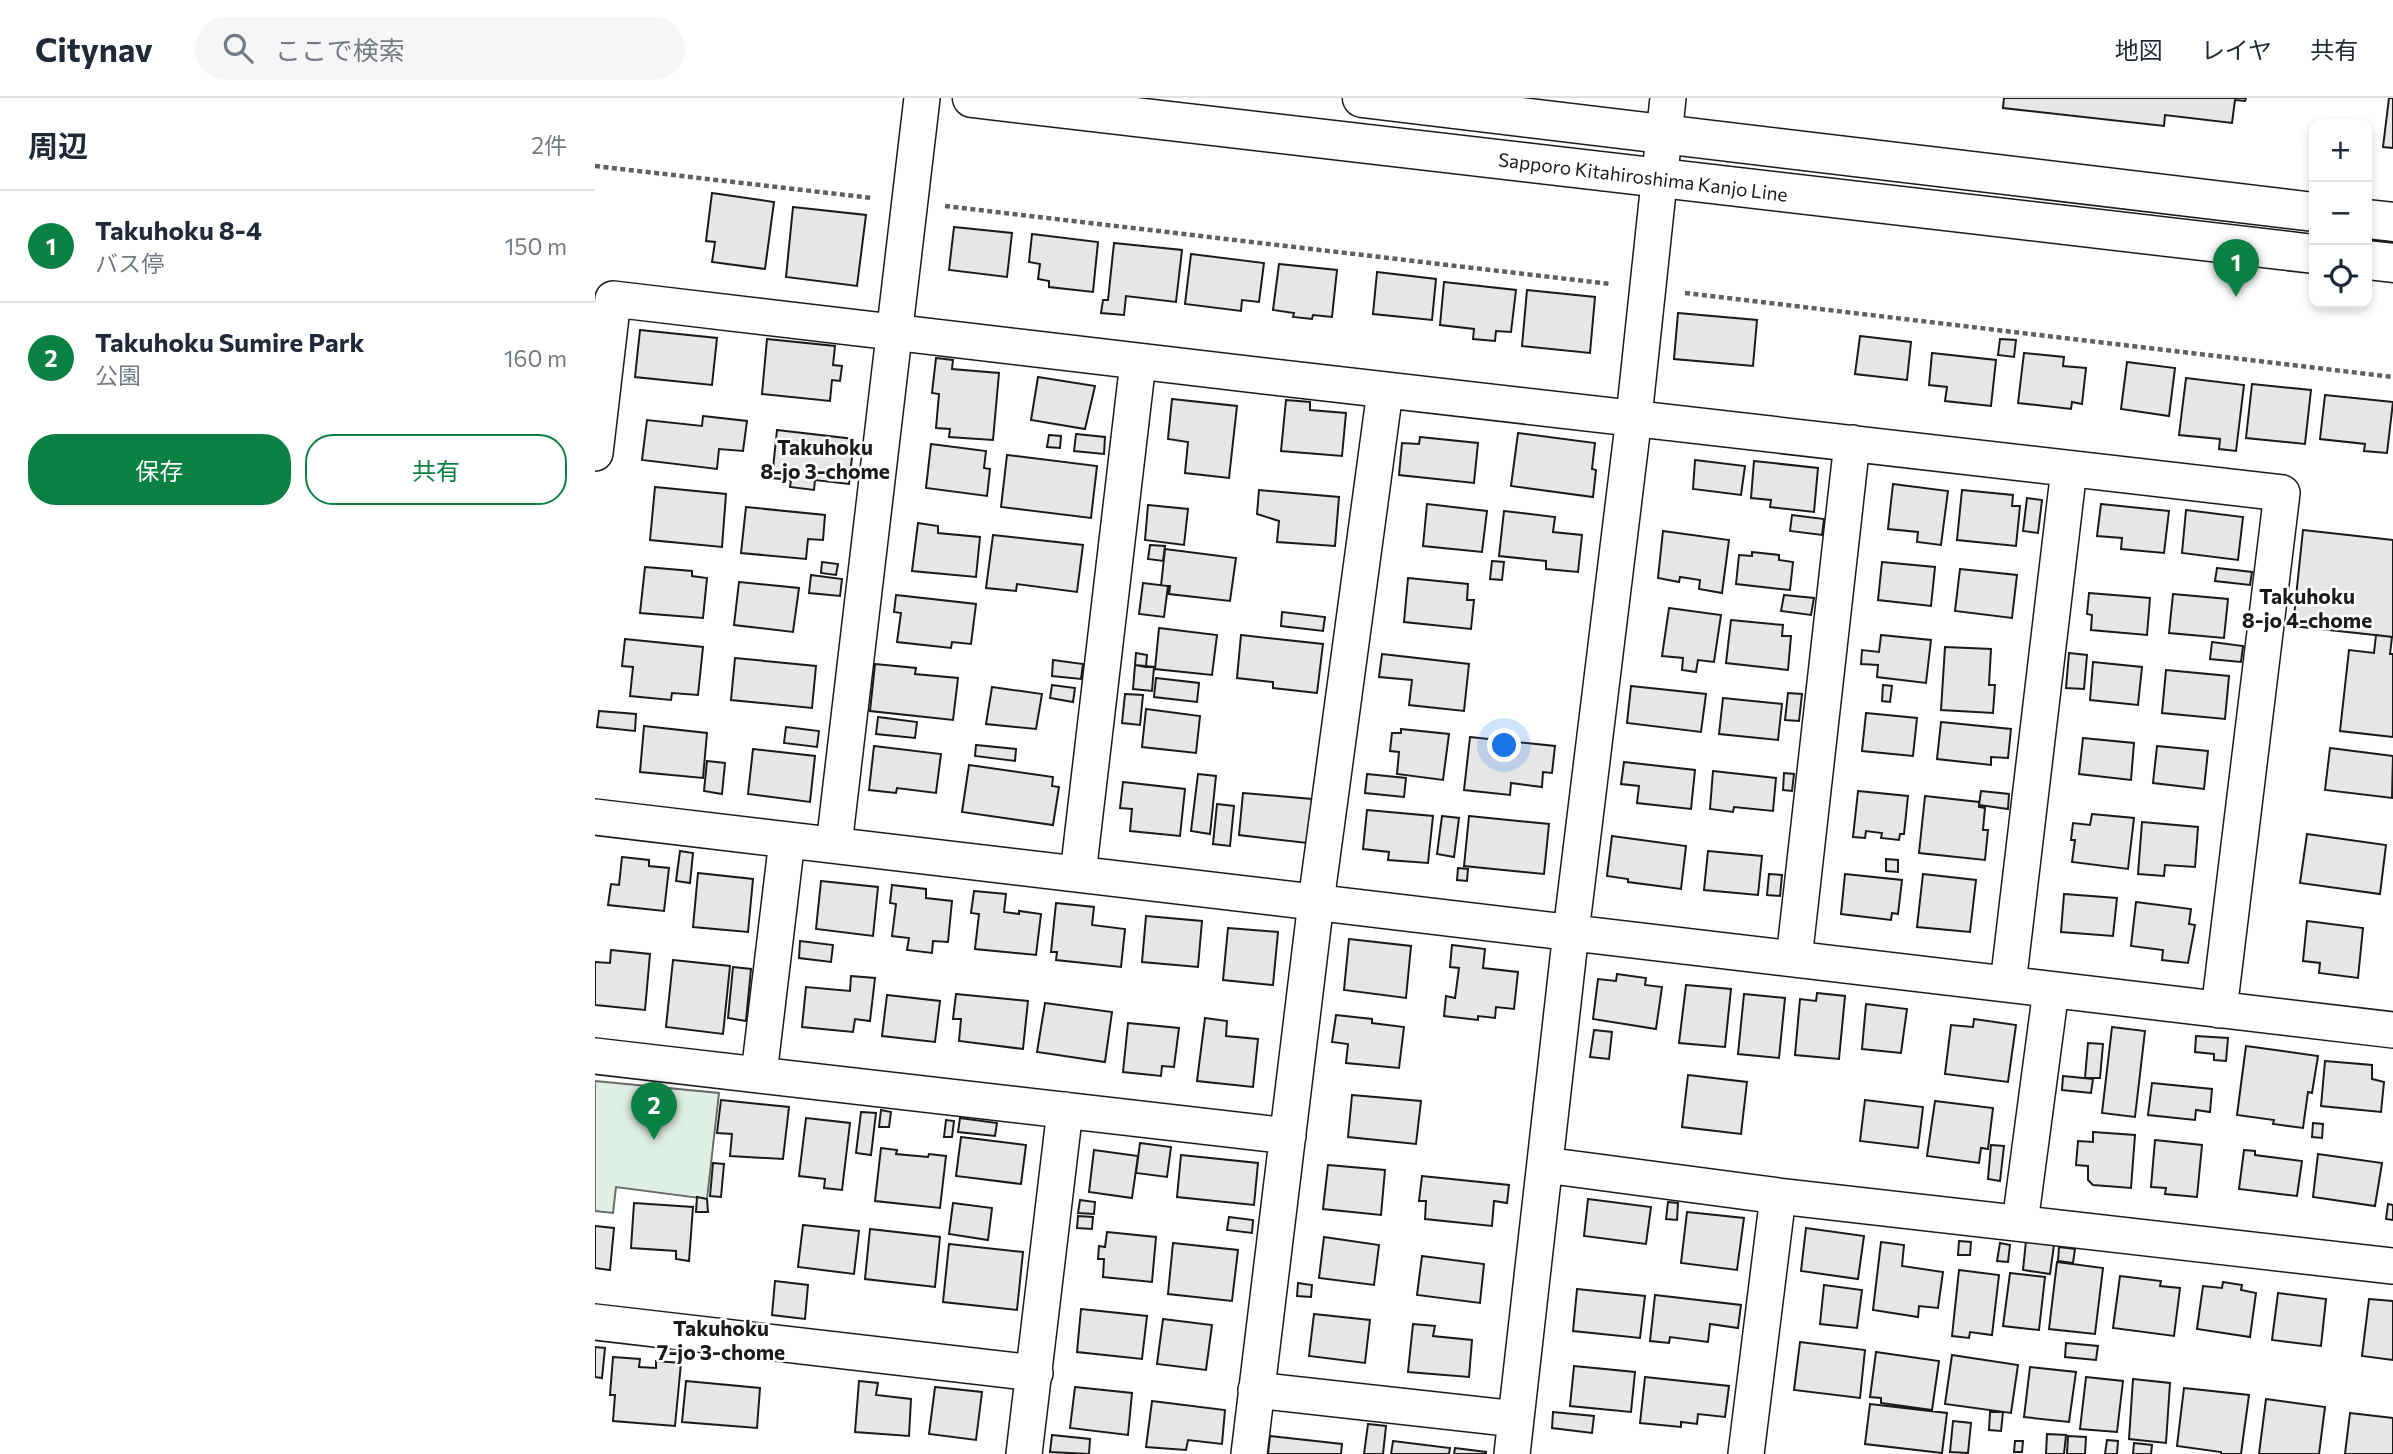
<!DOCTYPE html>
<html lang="ja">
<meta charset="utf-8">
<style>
body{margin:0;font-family:Commissioner,"Noto Sans JP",sans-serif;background:#f6f6f7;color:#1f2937}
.controls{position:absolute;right:21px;top:21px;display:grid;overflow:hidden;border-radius:14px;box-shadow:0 4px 10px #0003}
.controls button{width:63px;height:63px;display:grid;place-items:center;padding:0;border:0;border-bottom:2px solid #e0e1e3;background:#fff;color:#1f2937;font:35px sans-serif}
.you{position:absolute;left:910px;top:648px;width:24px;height:24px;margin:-18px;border:5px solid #fff;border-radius:50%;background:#1a73e8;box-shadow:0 0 0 10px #1a73e833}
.badge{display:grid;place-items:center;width:46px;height:46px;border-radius:50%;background:#0b8043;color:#fff;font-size:23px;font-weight:700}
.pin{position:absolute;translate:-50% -58px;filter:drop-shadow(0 2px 4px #0008)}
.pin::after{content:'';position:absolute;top:37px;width:24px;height:21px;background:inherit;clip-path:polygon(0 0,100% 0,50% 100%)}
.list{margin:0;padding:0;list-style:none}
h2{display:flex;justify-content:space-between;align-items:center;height:91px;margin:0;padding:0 28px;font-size:30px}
h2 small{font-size:23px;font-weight:400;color:#747a83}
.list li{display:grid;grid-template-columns:46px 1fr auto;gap:21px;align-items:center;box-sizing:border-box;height:112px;padding:0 28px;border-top:2px solid #e0e1e3}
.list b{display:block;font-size:26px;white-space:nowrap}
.list p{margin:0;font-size:23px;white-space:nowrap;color:#747a83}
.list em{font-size:23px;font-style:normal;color:#747a83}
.actions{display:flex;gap:14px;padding:21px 28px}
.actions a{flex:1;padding:16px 0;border:2px solid #0b8043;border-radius:28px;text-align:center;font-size:24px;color:#0b8043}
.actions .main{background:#0b8043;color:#fff}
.icon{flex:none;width:38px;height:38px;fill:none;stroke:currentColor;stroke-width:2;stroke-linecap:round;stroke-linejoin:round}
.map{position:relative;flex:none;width:1798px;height:1356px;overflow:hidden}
header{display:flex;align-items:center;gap:42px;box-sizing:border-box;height:98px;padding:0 35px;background:#fff;border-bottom:2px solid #e0e1e3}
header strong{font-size:33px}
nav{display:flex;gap:38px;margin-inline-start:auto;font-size:24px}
.search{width:490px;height:63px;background:#f6f6f7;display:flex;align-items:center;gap:18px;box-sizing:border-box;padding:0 24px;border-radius:38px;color:#747a83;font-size:26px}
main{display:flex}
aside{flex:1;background:#fff}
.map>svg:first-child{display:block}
.green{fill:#e0efe3;stroke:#6a6a6a;stroke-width:2}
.building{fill:#e6e6e6;stroke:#1a1a1a;stroke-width:2}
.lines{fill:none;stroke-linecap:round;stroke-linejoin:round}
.minor-casing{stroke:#1a1a1a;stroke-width:38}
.primary-casing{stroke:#1a1a1a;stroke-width:41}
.path{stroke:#5f5f5f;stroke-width:4.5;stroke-dasharray:5 3.5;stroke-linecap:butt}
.minor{stroke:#fff;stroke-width:35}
.primary{stroke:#fff;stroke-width:38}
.labels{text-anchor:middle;stroke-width:5;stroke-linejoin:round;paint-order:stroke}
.street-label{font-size:19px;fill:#1a1a1a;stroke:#fff}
.neighbourhood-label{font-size:21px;font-weight:bold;fill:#1a1a1a;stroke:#fff}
</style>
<header>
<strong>Citynav</strong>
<div class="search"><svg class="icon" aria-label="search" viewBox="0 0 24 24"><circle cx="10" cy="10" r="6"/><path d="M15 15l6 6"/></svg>ここで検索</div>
<nav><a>地図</a><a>レイヤ</a><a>共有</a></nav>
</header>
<main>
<aside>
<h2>周辺<small>2件</small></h2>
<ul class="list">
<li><span class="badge">1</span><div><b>Takuhoku 8-4</b><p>バス停</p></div><em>150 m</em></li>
<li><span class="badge">2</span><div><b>Takuhoku Sumire Park</b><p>公園</p></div><em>160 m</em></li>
</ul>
<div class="actions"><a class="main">保存</a><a>共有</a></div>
</aside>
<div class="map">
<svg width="1798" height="1356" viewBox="0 0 1798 1356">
<rect width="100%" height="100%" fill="#fff"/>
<!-- green -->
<path class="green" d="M0,983L124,995L112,1101L21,1089L18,1115L0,1113Z"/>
<!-- building -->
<path class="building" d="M1409,0H1651L1650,3L1640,2L1637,25L1570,17L1569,28L1408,10Z
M1794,0H1798V50L1788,49Z
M117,95L179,104L170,171L117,164L120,144L111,143Z
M198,109L271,117L262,188L191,179Z
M359,129L417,135L412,179L354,172Z
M437,136L503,144L498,194L454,189V183L443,181L445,166L434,164Z
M519,145L587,152L581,204L531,198L529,217L506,215L508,202H513Z
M596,156L669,165L664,204L647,202L646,213L590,206Z
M684,166L742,172L737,219L718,217L717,221L698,219L699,215L678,212Z
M782,174L841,181L837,222L778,216Z
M849,184L921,192L916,234L901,233L900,243L878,241L879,231L845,227Z
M932,192L1000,199L995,255L927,248Z
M1083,215L1162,222L1158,268L1079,261Z
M45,232L122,240L117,287L40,279Z
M1265,238L1316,244L1312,282L1260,276Z
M172,241L240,248L238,267L247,268L245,283L237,282L235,303L167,296Z
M1405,241L1421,242L1419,259L1403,257Z
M1337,255L1401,262L1396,308L1350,303L1352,289L1334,287Z
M1429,255L1469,259L1468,268L1491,270L1487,306L1477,304L1476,311L1423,305Z
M341,260L358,262L357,271L404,275L398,342L354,339L355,331L341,330L344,296L337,295Z
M1532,264L1580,270L1574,318L1526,311Z
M443,279L500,288L490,331L436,322Z
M1591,280L1649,287L1641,353L1624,351L1625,341L1584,337Z
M1657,286L1716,292L1710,346L1651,340Z
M1730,297L1798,304L1792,355L1769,353L1770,346L1725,341Z
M577,301L642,308L634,380L590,375L593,344L573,341Z
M691,302L715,304V312L751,315L747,358L686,353Z
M108,318L152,323L148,353L124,351L122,371L47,362L52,322L107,328Z
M182,332L259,341L254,386L220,382L219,392L195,389L196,382L177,380Z
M923,335L1000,345L997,371L1001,372L998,399L916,388Z
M481,336L510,339L509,356L479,353Z
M454,337L466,338L465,350L452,349Z
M825,339L883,345L879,385L804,377L807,345L824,346Z
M336,346L391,353L389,370L395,371L392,398L331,390Z
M412,357L502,368L496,420L406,409Z
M1100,362L1150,368L1146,397L1098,391Z
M1159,363L1223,370L1219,414L1175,409L1176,402L1156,400Z
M1298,386L1353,393L1346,447L1322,444L1323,434L1293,431Z
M60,389L131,396L127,449L55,442Z
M664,392L744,399L740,448L682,444L684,423L662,416Z
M1367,392L1418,397L1417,408H1425L1421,448L1362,442Z
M1432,400L1447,402L1443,435L1428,433Z
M832,406L892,413L887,454L828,448Z
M1506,406L1574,413L1569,455L1526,451L1527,440L1502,438Z
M553,407L593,411L589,447L550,442Z
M151,409L230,417L228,442L213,441L211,461L146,455Z
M1591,412L1648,419L1643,462L1587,455Z
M909,413L960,419L958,434L987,437L983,474L951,471V463L904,458Z
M1197,417L1229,421L1227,437L1195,433Z
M323,425L343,428V435L385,439L381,479L317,473Z
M1708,432L1798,442V539L1698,528Z
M1068,433L1134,442L1127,495L1104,491L1105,482L1085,479L1084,484L1063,480Z
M398,437L488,447L482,494L422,486L421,493L391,490Z
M555,447L570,448L568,463L553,461Z
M570,451L641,460L635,503L574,496L575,488H566Z
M1157,454L1184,457V462L1198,464L1195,492L1141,486L1144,457L1157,458Z
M897,463L909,464L907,482L895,481Z
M227,464L243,466L241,477L226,475Z
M1287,464L1340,469L1336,508L1283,502Z
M50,469L97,473V478L112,480L108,520L45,515Z
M1622,470L1657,474L1655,487L1620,483Z
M1365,471L1422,477L1417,520L1360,513Z
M216,477L247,481L245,498L214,495Z
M813,480L873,486L872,502H879L876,531L809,524Z
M144,484L204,490L198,534L139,527Z
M548,485L573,488L569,519L544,516Z
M1494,495L1555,500L1552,537L1496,532L1497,517L1492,516Z
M1578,496L1633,501L1629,540L1574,535Z
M301,497L381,506L376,546L357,544L356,550L302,544L306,515L299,514Z
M1189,497L1219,500L1216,517L1186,513Z
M1074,510L1126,517L1119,564L1103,562L1101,574L1087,572L1088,560L1067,558Z
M687,514L730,519L728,533L686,528Z
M1136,522L1188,527L1187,538H1196L1193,572L1131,565Z
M564,530L622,537L617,577L560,571Z
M646,537L728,546L722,595L678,590V584L642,580Z
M1286,537L1336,542L1331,585L1282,579L1283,567L1266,566L1267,552L1284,554Z
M1781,537L1797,539L1795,556H1798V639L1745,633L1754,552L1779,555Z
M30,541L108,549L103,597L77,595L76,602L35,598L38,569L27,568Z
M1617,544L1648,548L1646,564L1615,561Z
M1350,549L1396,551L1394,587H1400L1398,615L1346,612Z
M541,555L552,557L551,569L540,567Z
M1474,555L1492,557L1489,591L1471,590Z
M787,556L874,566L869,613L814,607L817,582L784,579Z
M140,560L221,568L217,610L136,602Z
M458,562L488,566L486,581L457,578Z
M1498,564L1547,569L1543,607L1495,602Z
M280,566L321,570L320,576L363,580L358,622L275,613Z
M540,567L559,569L557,593L538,591Z
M1571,572L1634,578L1630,621L1567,615Z
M561,580L604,585L602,604L559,599Z
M457,587L480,590L478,604L455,600Z
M1288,587L1297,588L1295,604L1287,603Z
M1036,588L1111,596L1106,634L1032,625Z
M397,589L447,596L441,631L391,626Z
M1193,595L1207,596L1204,623L1190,622Z
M530,596L548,597L545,627L527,625Z
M1128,600L1187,606L1183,642L1124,636Z
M551,611L605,618L601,655L547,649Z
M4,613L41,616L40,633L2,629Z
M1271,615L1322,620L1318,658L1267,653Z
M283,619L322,624L320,640L281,636Z
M1346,624L1416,631L1413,660L1396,659V667L1342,661Z
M49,628L112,635L108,680L45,674Z
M191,629L224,633L222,649L189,645Z
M806,631L854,636L848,682L802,676L804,654L795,653L797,635H806Z
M875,639L960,648L957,675L948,674L947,689L916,685L915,697L869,692Z
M1488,640L1539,645L1536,682L1484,676Z
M381,647L421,651L420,663L380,658Z
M279,648L346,656L341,695L302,690L301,695L274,692Z
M1562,648L1613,653L1609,691L1558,685Z
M1735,650L1798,658L1797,700L1730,692Z
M158,651L220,658L215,704L153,696Z
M112,663L130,665L127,696L109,693Z
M1029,664L1100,672L1096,711L1042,705L1044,688L1026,686Z
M374,667L458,679L457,688L464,689L458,727L367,714Z
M1118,673L1181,680L1178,713L1139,709L1138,714L1115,711Z
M1189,675L1199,676L1197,693L1188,692Z
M603,676L621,678L615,736L596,733Z
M772,676L811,680L809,699L770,695Z
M528,684L590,691L585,738L535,733L537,711L525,710Z
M1263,693L1313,698L1309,736H1305L1304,742L1286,740L1287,735L1271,733L1270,740L1258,739Z
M1386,693L1414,696L1413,711L1384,707Z
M648,695L717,701L712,745L644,737Z
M1330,698L1384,704V709L1390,710L1388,732H1393L1390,762L1324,755Z
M622,706L639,708L635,748L618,746Z
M772,712L838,718L833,765L793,762L794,754L768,751Z
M1497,716L1539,720L1533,771L1477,764L1480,742H1476L1478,725L1495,727Z
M847,718L864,720L859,759L842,756Z
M874,718L954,726L949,776L869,768Z
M1547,724L1603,729L1600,769L1570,767L1569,778L1543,776Z
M1712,736L1791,747L1785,796L1705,785Z
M1017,738L1091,748L1086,791L1033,784V781L1012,778Z
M85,753L98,755L95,785L81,783Z
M1113,753L1167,758L1163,797L1109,792Z
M27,759L54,762V768L74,770L69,813L13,807L16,786L24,787Z
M1291,761L1303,762V774L1291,773Z
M863,770L873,771L872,783L862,782Z
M103,775L158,781L153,834L98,829Z
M1174,776L1187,777L1185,798L1172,797Z
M1250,776L1307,782L1303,816L1297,815L1296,822L1246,816Z
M1328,776L1381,782L1375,834L1322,829Z
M226,783L283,789L278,838L221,831Z
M297,787L331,791V800L357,803L353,844L338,843L337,855L312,852L314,840L297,838L301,806L295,805Z
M379,793L411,796L409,814L424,816V813L446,816L441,857L380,851L384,816L376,815Z
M1469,796L1522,800L1518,838L1466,834Z
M1541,804L1596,811L1594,826L1600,827L1593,865L1567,862L1568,852L1536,848Z
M461,805L499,809L497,827L530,831L526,869L461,862L462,854H456Z
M551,818L607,823L603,869L547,864Z
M1712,823L1768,830L1763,880L1724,875L1725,865L1708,863Z
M633,830L683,834L678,887L628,882Z
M754,841L816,848L811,900L749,892Z
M205,843L238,847L236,864L204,860Z
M857,847L890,851L888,870L923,874L919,911L901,909L900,920L883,918V922L849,918L851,898L860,900L864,870L855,869Z
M16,852L55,856L50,912L0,907V864L15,865Z
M78,862L135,868L128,936L71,929Z
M138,869L156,871L151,923L133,920Z
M1022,876L1051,880L1050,887L1067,889L1061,931L998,921L1003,881L1021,883Z
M256,878L280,880L275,923L260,921L258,934L207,929L211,889L255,893Z
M1091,887L1136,891L1130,949L1084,945Z
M1222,895L1250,898L1244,961L1200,957L1205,901L1221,903Z
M361,896L433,903L428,951L364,943L366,921H358Z
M1149,896L1190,900L1184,960L1143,956Z
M292,897L345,903L340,944L287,938Z
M450,905L517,914L510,964L442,954Z
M1271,906L1312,911L1306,955L1267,951Z
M741,917L777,921V925L809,929L804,970L751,965L753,946L737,944Z
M610,920L632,923L631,938L663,941L658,989L602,983Z
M1379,921L1421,927L1413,984L1350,976L1356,927L1378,929Z
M533,925L584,930L579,969L567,968L566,978L528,974Z
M1517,929L1550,933L1540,1019L1507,1015Z
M999,932L1017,934L1014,961L995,959Z
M1601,938L1633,940L1631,963L1619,962V956L1600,954Z
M1493,945L1508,946L1505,980H1490Z
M1651,948L1723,958L1717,995L1713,994L1708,1030L1678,1026L1679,1022L1642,1017Z
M1730,963L1777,967V981L1789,984L1786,1014L1726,1008Z
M1093,977L1152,984L1146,1036L1087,1029Z
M1468,978L1498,981L1496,995L1467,992Z
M1557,985L1617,991L1615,1014L1601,1012L1600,1022L1553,1017Z
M757,997L826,1003L821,1046L753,1039Z
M126,1002L194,1009L188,1061L135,1058L137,1036L122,1035Z
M1270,1002L1328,1009L1323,1050L1265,1043Z
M1340,1003L1398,1010L1393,1051L1386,1050L1384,1065L1332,1058Z
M286,1012L296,1014L294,1029H284Z
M266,1014L281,1015L276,1057L261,1055Z
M211,1020L255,1025L247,1092L229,1090L230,1081L204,1078Z
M365,1020L402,1025L400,1038L363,1034Z
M351,1022L359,1023L357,1039H349Z
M1718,1025L1728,1026L1727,1040L1717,1039Z
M1498,1034L1540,1037L1536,1090L1498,1087L1493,1082V1068L1481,1067L1483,1043L1498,1044Z
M366,1039L431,1047L426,1086L361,1078Z
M1560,1042L1607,1047L1602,1099L1570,1096L1571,1090L1556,1089Z
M545,1045L576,1049L572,1079L541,1075Z
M1396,1047L1409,1048L1405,1083L1393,1081Z
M286,1050L302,1052L301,1056L333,1059L334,1056L351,1058L345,1110L280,1103Z
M499,1052L543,1058L537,1100L494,1094Z
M1649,1052L1660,1053V1057L1707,1063L1702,1098L1644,1091Z
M1723,1056L1787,1065L1780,1108L1718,1099Z
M586,1057L663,1065L659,1107L582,1099Z
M118,1065L129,1066L126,1099L115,1098Z
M733,1067L790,1072L786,1117L728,1111Z
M827,1078L914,1087L912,1105L899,1103L897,1128L830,1121L831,1103H824Z
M102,1099L112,1101L113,1114H101Z
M993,1101L1056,1109L1051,1146L989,1138Z
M485,1102L500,1104L499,1116L483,1115Z
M1073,1104L1083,1105L1082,1122L1071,1121Z
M39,1105L98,1109L94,1163L81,1161V1153L36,1150Z
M358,1105L397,1110L393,1142L354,1136Z
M1793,1106L1798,1107V1122L1791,1121Z
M1092,1114L1149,1120L1142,1172L1086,1165Z
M483,1118L498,1119L497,1131L482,1130Z
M634,1119L658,1122L657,1135L632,1132Z
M208,1127L264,1133L259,1176L203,1169Z
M0,1128L19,1130L15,1172L0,1170Z
M1211,1130L1269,1138L1263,1181L1206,1173Z
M275,1131L345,1139L340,1189L270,1181Z
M512,1134L561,1139L557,1184L508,1179L509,1161H503L504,1148L510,1149Z
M729,1139L784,1147L779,1187L724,1180Z
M1364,1143L1376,1144L1375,1157H1363Z
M1431,1143L1459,1147L1455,1176L1428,1172Z
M1286,1144L1309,1147L1307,1168L1348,1174L1343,1210L1324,1208L1323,1219L1278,1212Z
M578,1145L643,1152L637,1203L573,1196Z
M1405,1145L1415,1147L1413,1164L1402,1163Z
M354,1146L428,1154L422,1212L348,1204Z
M1464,1149L1480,1151L1478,1165L1463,1163Z
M827,1158L889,1166L885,1205L822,1197Z
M1462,1164L1508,1170L1500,1236L1454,1231Z
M1364,1172L1404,1177L1397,1237L1375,1234L1374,1240L1357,1238Z
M1415,1175L1450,1179L1444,1232L1408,1228Z
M1525,1178L1566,1183L1565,1188L1585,1190L1579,1238L1518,1230Z
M180,1183L213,1187L210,1221L177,1217Z
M1628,1184L1647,1187L1646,1192L1661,1195L1655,1239L1602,1231L1608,1188L1627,1190Z
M703,1185L717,1187L716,1199L702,1198Z
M1229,1187L1267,1192L1262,1230L1225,1226Z
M982,1191L1050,1198L1045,1240L978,1233Z
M1683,1195L1731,1201L1726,1248L1677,1242Z
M1060,1197L1146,1207L1143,1230L1115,1226L1113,1244L1075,1239L1074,1245L1055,1243Z
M1774,1201L1798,1203V1262L1767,1258Z
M486,1211L552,1218L547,1261L482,1254Z
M719,1216L775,1222L770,1265L714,1258Z
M568,1221L617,1227L611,1272L562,1266Z
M818,1226L840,1228L838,1238L877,1242L874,1279L813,1274Z
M1205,1244L1270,1252L1265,1300L1199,1292Z
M1471,1245L1503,1248L1501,1262L1470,1259Z
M0,1249L10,1250L7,1280L0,1279Z
M1281,1254L1344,1263L1337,1312L1286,1305V1300L1275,1299Z
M1357,1257L1423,1267L1416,1315L1350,1306Z
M18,1259L45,1261L44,1269L61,1270V1263L86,1265L80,1328L18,1323L20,1297H15Z
M979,1268L1040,1274L1036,1314L975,1308Z
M1435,1269L1481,1274L1474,1324L1429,1319Z
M1050,1279L1134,1288L1130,1319L1103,1316L1102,1326L1086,1324V1329L1045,1325Z
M1491,1279L1528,1283L1522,1334L1485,1331Z
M1538,1281L1575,1285L1571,1345L1534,1341Z
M91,1283L165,1290L162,1330L87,1324Z
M264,1283L283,1285L281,1297L316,1301L314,1338L260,1334Z
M340,1289L387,1294L381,1342L334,1336Z
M480,1289L537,1295L533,1337L475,1330Z
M1589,1290L1654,1297L1646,1356H1626V1354L1582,1348Z
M1671,1301L1730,1309L1724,1356H1664Z
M557,1303L630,1312L627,1346L593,1342L591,1352L551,1349Z
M1275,1306L1352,1315L1347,1355L1270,1346Z
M958,1314L999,1318L997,1335L957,1330Z
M1395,1314H1408L1406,1333L1394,1332Z
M1755,1315L1798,1320V1356H1750Z
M1358,1323L1376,1325L1373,1355L1355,1354Z
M773,1326L791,1328L788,1356H769Z
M1452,1336L1471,1337L1469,1356H1451Z
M457,1337L495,1341L494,1356L455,1354Z
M675,1338L747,1346L746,1356H673Z
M1473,1338L1491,1339L1490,1356H1472Z
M1512,1342L1523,1343L1522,1356H1510Z
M798,1343L855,1350L854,1356H796Z
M1420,1343H1428L1427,1354H1419Z
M1539,1345L1557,1347L1556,1356H1538Z
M860,1350L891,1354V1356H859Z"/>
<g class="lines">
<defs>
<path id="minor" d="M0,355L18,201C574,268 1131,331 1687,395L1624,912
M0,719L1798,932
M239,747L327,0
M483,776L543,264
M1199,861L1257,345
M1413,886L1474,371
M0,958L693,1038
M164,976L192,742
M950,1067L1183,1098L1798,1168
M1425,1125L1456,892
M0,1224L440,1275
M661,1292L921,1321
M429,1356L470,1012
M654,1356L721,804L790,293
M917,1356L976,834L1039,319L1073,0
M1151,1356L1183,1098"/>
<path id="primary" d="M377,0L1719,156
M767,0L1719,114
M1772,121L1798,124
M1772,162L1798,165"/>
</defs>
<!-- minor casing -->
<use href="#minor" class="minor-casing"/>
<!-- primary casing -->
<use href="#primary" class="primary-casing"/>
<!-- path -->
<path class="path" d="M0,68L277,100
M350,108L1015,186
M1090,195L1798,279"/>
<!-- minor -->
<use href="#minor" class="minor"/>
<!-- primary -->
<use href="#primary" class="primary"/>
</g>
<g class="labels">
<!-- street labels -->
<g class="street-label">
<text transform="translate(1048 79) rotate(7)" y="7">Sapporo Kitahiroshima Kanjo Line</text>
</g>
<!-- neighbourhood labels -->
<g class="neighbourhood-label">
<text x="230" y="357">Takuhoku<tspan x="230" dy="24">8-jo 3-chome</tspan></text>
<text x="1712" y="506">Takuhoku<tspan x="1712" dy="24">8-jo 4-chome</tspan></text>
<text x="126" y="1238">Takuhoku<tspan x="126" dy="24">7-jo 3-chome</tspan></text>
</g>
</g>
</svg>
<div class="controls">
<button>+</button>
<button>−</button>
<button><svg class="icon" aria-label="locate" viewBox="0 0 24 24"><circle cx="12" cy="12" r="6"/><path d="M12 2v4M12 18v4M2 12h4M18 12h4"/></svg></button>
</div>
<div class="you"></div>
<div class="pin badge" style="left:1641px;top:199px">1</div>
<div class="pin badge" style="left:59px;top:1042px">2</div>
</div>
</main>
